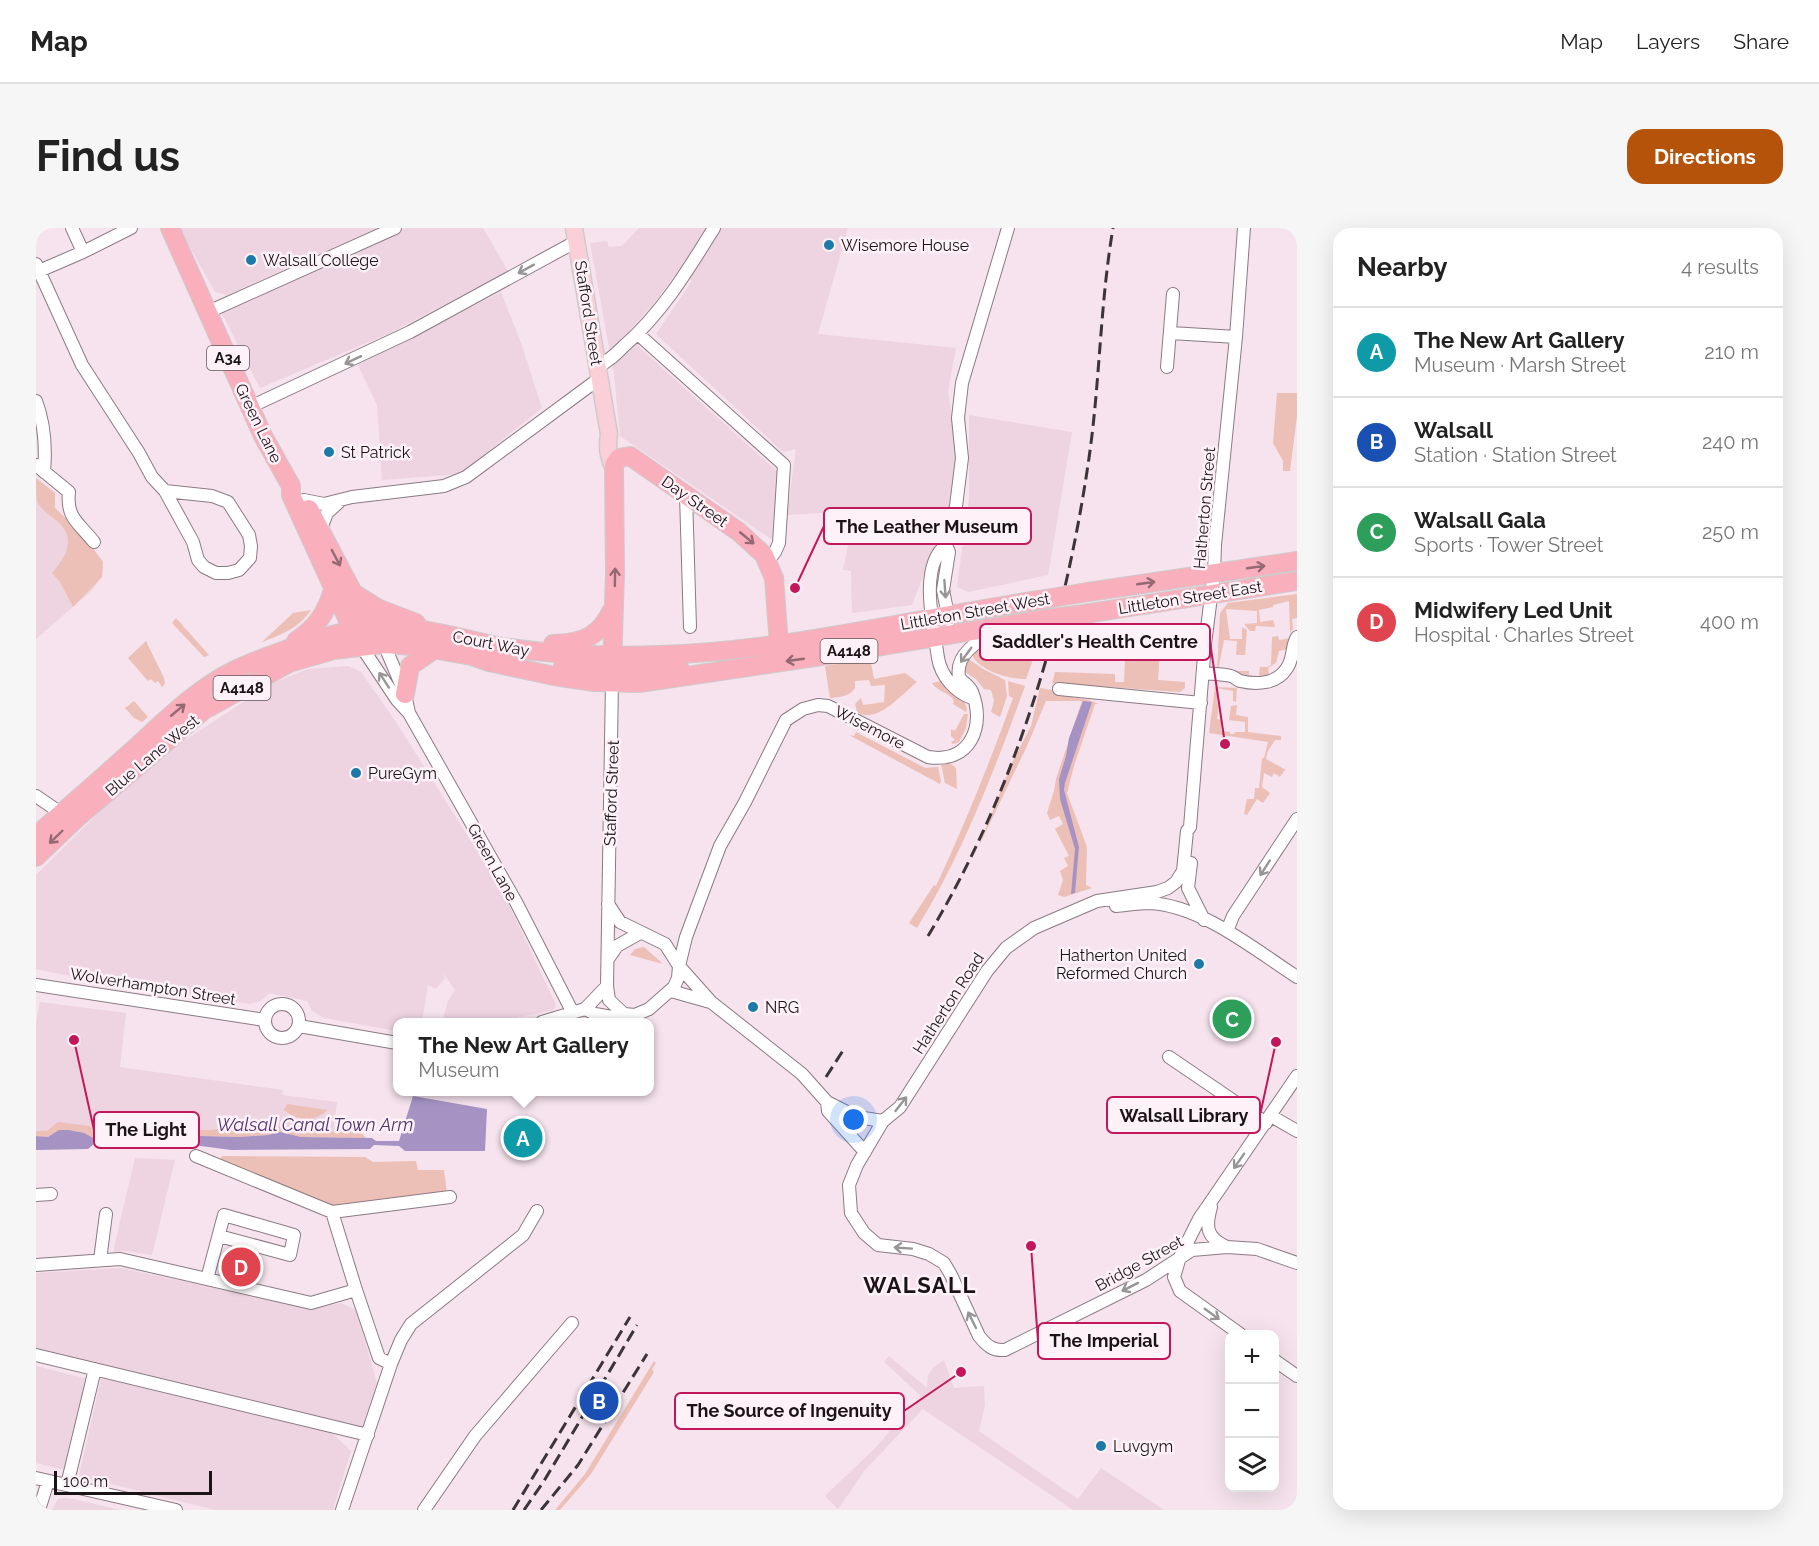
<!DOCTYPE html>
<meta charset="utf-8">
<style>
body{margin:0;font-family:Raleway,sans-serif;background:#f6f6f6;color:#222}
.controls{position:absolute;right:18px;bottom:18px;display:grid;overflow:hidden;border-radius:12px;box-shadow:0 6px 24px #0002}
.controls button{width:54px;height:54px;display:grid;place-items:center;padding:0;border:0;border-bottom:2px solid #e0e0e0;background:#fff;color:#222;font:30px sans-serif}
.scale{position:absolute;left:18px;bottom:15px;width:158px;box-sizing:border-box;padding-left:6px;border:3px solid #1b1417;border-top:0;font-size:16px;line-height:21px;white-space:nowrap;color:#1b1417;-webkit-text-stroke:4px #fef2f8;paint-order:stroke}
.you{position:absolute;left:818px;top:892px;width:21px;height:21px;margin:-15px;border:4px solid #fff;border-radius:50%;background:#1a73e8;box-shadow:0 0 0 9px #1a73e833}
.badge{display:grid;place-items:center;width:39px;height:39px;border-radius:50%;background:#b45309;color:#fff;font-size:20px;font-weight:700}
.pin{position:absolute;translate:-50% -50%;border:3px solid #fff;box-shadow:0 2px 6px #0006}
.popup{position:absolute;left:357px;top:790px;width:261px;height:78px;box-sizing:border-box;display:grid;place-content:center;border-radius:12px;background:#fff;filter:drop-shadow(0 2px 4px #0005);font-size:20px;white-space:nowrap;color:#767676}
.popup b{font-size:22px;color:#222}
.popup::after{content:'';position:absolute;left:50%;top:100%;margin-left:-12px;border:12px solid transparent;border-top-color:#fff}
.list{margin:0;padding:0;list-style:none}
h2{display:flex;justify-content:space-between;align-items:center;height:78px;margin:0;padding:0 24px;font-size:26px}
h2 small{font-size:20px;font-weight:400;color:#767676}
.list li{display:grid;grid-template-columns:39px 1fr auto;gap:18px;align-items:center;box-sizing:border-box;height:90px;padding:0 24px;border-top:2px solid #e0e0e0}
.list b{display:block;font-size:22px;white-space:nowrap}
.list p{margin:0;font-size:20px;white-space:nowrap;color:#767676}
.list em{font-size:20px;font-style:normal;color:#767676}
.icon{flex:none;width:33px;height:33px;fill:none;stroke:currentColor;stroke-width:2;stroke-linecap:round;stroke-linejoin:round}
.map{position:relative;flex:none;width:1261px;height:1282px;overflow:hidden;border-radius:18px}
header{display:flex;align-items:center;gap:36px;box-sizing:border-box;height:84px;padding:0 30px;background:#fff;border-bottom:2px solid #e0e0e0}
header strong{font-size:28px}
nav{display:flex;gap:33px;margin-inline-start:auto;font-size:21px}
.intro{display:flex;align-items:center;justify-content:space-between;box-sizing:border-box;height:144px;padding:0 36px}
h1{margin:0;font-size:42px}
.button{padding:15px 27px;border-radius:18px;background:#b45309;color:#fff;font-size:21px;font-weight:700}
main{display:flex;gap:36px;padding:0 36px}
aside{flex:1;background:#fff;border-radius:18px;box-shadow:0 6px 24px #0002}
.map>svg:first-child{display:block}
.built{fill:#eed3e1}
.green{fill:#ecbfb7}
.water{fill:#a693c4}
.lines{fill:none;stroke-linecap:round;stroke-linejoin:round}
.minor-casing{stroke:#8b7a83;stroke-width:14}
.major-casing{stroke:#cdcbcc;stroke-width:19}
.highway-casing{stroke:#cdcbcc;stroke-width:20}
.minor{stroke:#fff;stroke-width:12}
.major{stroke:#fbcfd7;stroke-width:16}
.highway{stroke:#f9afbc;stroke-width:18}
.rail{stroke:#3d3438;stroke-width:3;stroke-dasharray:12 6;stroke-linecap:butt}
.highway-bridge-casing{stroke:#cdcbcc;stroke-width:20;stroke-linecap:butt}
.highway-bridge{stroke:#f9afbc;stroke-width:18}
.oneway{stroke:#989597}
.oneway2{stroke:#956972}
.poi-dot{fill:#1d79a7;stroke:#fef2f8;stroke-width:2}
.labels{text-anchor:middle;stroke-width:5;stroke-linejoin:round;paint-order:stroke}
.shield{fill:#fef2f8;stroke:#5f575a;stroke-width:1.5}
.shield-label{font-size:15px;font-weight:bold;fill:#1b1417}
.poi-label{font-size:16px;fill:#1b1417;stroke:#fef2f8;text-anchor:start}
.street-label{font-size:16px;fill:#1b1417;stroke:#fef2f8}
.water-label{font-size:18px;font-style:italic;fill:#503673;stroke:#fef2f8}
.district-label{font-size:22px;font-weight:bold;letter-spacing:1.5px;fill:#1b1417;stroke:#fef2f8}
.leader{fill:none;stroke:#c2185b;stroke-width:2}
.callout-dot{fill:#c2185b;stroke:#fef2f8;stroke-width:2}
.callout{fill:#fef2f8;stroke:#c2185b;stroke-width:2}
.callout-label{font-size:18px;text-anchor:middle;font-weight:bold;fill:#1b1417}
</style>
<header>
<strong>Map</strong>
<nav><a>Map</a><a>Layers</a><a>Share</a></nav>
</header>
<div class="intro"><h1>Find us</h1><a class="button">Directions</a></div>
<main>
<div class="map">
<svg width="1261" height="1282" viewBox="0 0 1261 1282">
<rect width="100%" height="100%" fill="#f6e3ed"/>
<!-- built -->
<path class="built" d="M143,0H341L191,67L179,64Z
M370,0H447L472,43L354,105L224,160L186,86Z
M603,0H812L782,106L920,120L912,163L920,218V264L876,377L816,385L815,343L807,342L819,283L751,287L760,221L747,224L620,106L656,53L644,40L619,74L594,102L604,120L742,244L736,310L735,311L584,208L578,147L554,15L571,13L573,19L586,18Z
M465,64L485,115L506,180L424,246L346,252L341,177L322,137Z
M933,187L1036,204L1012,347L932,364L921,359L933,271Z
M0,250L19,265V280L47,307L67,334L66,349L55,363L0,411Z
M312,438L325,444L360,494L468,666L520,777L518,782L483,789L478,794H406L412,773L419,762L407,745L409,750L400,761L392,757L386,794H361V803L288,790L276,783L271,773L233,765L225,773L213,776L82,758L0,741V647L62,585L134,522L235,456L272,441Z
M4,774L90,785L84,839L247,862L246,867L301,874L298,898L316,901L314,910L237,907L71,911L0,908V794Z
M99,930L139,932L116,1027L91,1023L77,1024Z
M85,1040L277,1081L305,1075L318,1081L321,1086L341,1155L326,1200L0,1122V1045Z
M853,1128L891,1160L892,1147L897,1140L908,1132L918,1160L948,1158L949,1177L943,1203L1042,1271L1065,1240L1128,1282H1037L887,1181L829,1242L802,1281L789,1268L839,1220L885,1168L848,1134Z
M0,1138L52,1151L29,1242L0,1235Z
M65,1150L296,1205L315,1223L297,1282H179L43,1248Z
M28,1270L38,1271L84,1282H16L22,1271Z"/>
<!-- green -->
<path class="green" d="M1241,165H1261V188L1254,243H1247V233L1237,215Z
M0,250L19,265V280L47,307L67,334L66,349L37,379L24,354L16,345C31,328 41,310 21,293C14,287 5,282 1,273C0,267 0,257 0,250Z
M1261,366V390L1256,391L1257,401L1254,404L1253,373L1237,377V379L1223,382L1224,394L1237,392L1239,399L1220,398L1219,403H1214L1208,396L1221,395V383L1190,381L1194,411H1206V399L1211,402L1209,427H1200L1201,413L1188,412L1182,443H1213V447L1183,445L1181,443L1184,385L1192,375Z
M275,382C263,400 245,407 226,414L257,385Z
M140,390L173,427L168,429L136,395Z
M1007,404L990,451C973,451 947,444 937,429V426L961,411Z
M1242,408L1243,412L1255,410L1251,421L1243,423L1240,435L1232,440L1233,448H1223L1224,439H1231L1235,437L1236,409Z
M110,413L128,450L129,456L126,459L122,453L119,455L115,451L112,453L92,430Z
M1063,420L1124,423L1122,452L1149,454V460L1144,464L1016,455L1019,444L1079,446V454H1088L1089,432L1062,430Z
M834,430L838,451L869,445L881,454C866,466 841,497 821,484L819,476L825,470L827,477L848,474L849,457L835,458L833,452L819,453V460C813,469 804,469 794,470L789,438Z
M931,430L947,441L969,452L971,468L964,489L955,484L958,473L955,462L948,461L940,451L926,442L932,434Z
M906,453L928,473L931,481L930,484L917,476L918,473C914,464 901,464 896,455Z
M972,453L989,458C959,541 927,625 881,700L873,695L898,657L900,658C929,596 954,534 977,470L973,468Z
M1179,459L1201,460L1200,474L1197,473V463L1181,460V475L1183,476L1181,491L1185,492V503L1194,504V506H1198L1199,504H1209V494L1193,492L1195,478L1201,477L1200,487L1212,489V504L1245,508V512H1239L1232,523L1230,531L1250,542L1248,543L1244,549L1238,545L1236,549L1228,545L1226,559L1234,565L1227,575L1221,571L1211,587L1208,586L1211,571H1218L1219,560H1223L1226,530H1228L1232,514L1173,505Z
M1004,460L1022,463L1029,468L1053,472L1063,476H1059L1038,538L1031,565L1051,619L1050,657L1056,660L1028,669L1022,667L1027,652L1024,643L1032,638L1028,630L1033,628L1019,601L1027,596L1023,588L1014,592L1011,585L1018,563L1020,551L1046,473H1010L991,518L942,620L975,537L995,498Z
M98,473L112,489L106,494L98,490L89,480Z
M928,486H932L930,500L923,514L917,516L915,514L919,512L915,508V501L919,503Z
M820,504L889,540L902,539L905,553L904,556L813,507L818,508Z
M905,535H914L920,540L921,561L909,555Z
M608,719L627,736L594,727L599,721Z
M251,876L292,882C275,895 265,894 248,882Z
M139,892L150,893C162,909 179,899 196,900C207,900 219,904 230,904L236,900L248,898L261,903L324,904L330,910L265,909L244,904L232,907L203,909L164,908L155,907L148,900L137,899L113,904H95L71,911H59L41,903L28,902L12,909L0,908V903H11L22,894L54,898L62,908H73L78,901L97,897L109,899Z
M186,928L329,929L337,934L380,933L382,942H408L411,966L303,980L183,933Z
M618,1133L620,1135L616,1141L618,1144L555,1246L524,1282H519L549,1246Z"/>
<!-- water -->
<path class="water" d="M1047,473L1056,474L1029,555L1028,562L1043,619L1039,665L1035,666L1039,621L1024,571L1023,551L1030,528L1033,510Z
M377,868L451,881L449,923H369L363,918L338,917L334,921L195,922L150,916H58L52,921L0,922V908L12,909L23,902H33L48,905L59,911H71L95,904H113L144,898L155,907L164,908L203,909L232,907L244,904L265,909L336,910L340,913H363Z"/>
<g class="lines">
<defs>
<path id="minor" d="M1208,0L1200,109L1179,317L1178,345L1169,416L1154,599L1151,603L1147,643L1140,654L1132,660L1121,664L1061,673L998,700L970,720L951,743L864,879L847,893L821,937L813,957L815,985L828,1005L842,1017L877,1021L893,1026L908,1035L915,1047L943,1108C951,1118 957,1123 969,1122L1110,1052L1156,1022L1191,1019L1221,1021L1261,1035
M47,24L95,0
M0,36L46,137L103,225L116,249L129,263L157,314L162,332L168,339L180,345H192L203,342L214,330L215,318L213,307L192,274L176,268L129,263
M3,43L47,24L36,0
M172,84L359,0
M1135,105L1200,109
M602,106L748,237L743,315L739,324L732,333
M562,138C572,134 580,126 588,118C626,85 652,42 678,0
M1131,139L1137,66
M0,173C8,194 10,221 8,244
M214,179L374,104L541,13
M0,237L33,264C30,290 43,295 58,314
M650,267L654,399
M268,272L288,276L316,269L408,258L430,249L564,150
M285,301L291,285L303,274
M910,317L913,324L907,362L913,392
M348,416L369,466L373,485L480,674L537,785
M325,418L361,472L372,484
M1167,445C1176,446 1187,446 1195,448C1199,449 1201,452 1204,453C1221,457 1241,456 1251,440C1258,430 1255,418 1261,409
M576,454L571,758L573,772L588,786
M1023,461L1165,475
M936,470C919,464 905,448 902,430C898,399 882,339 910,317L920,278L926,230L922,190L926,155L972,0
M0,568L19,581
M1155,635L1152,660L1168,692
M572,676L584,694L629,716L643,738L675,774L766,846L791,874L821,889L847,893
M1080,678C1091,677 1102,675 1113,675C1165,677 1219,722 1261,749
M1191,703L1197,688L1261,591
M572,731L581,718L604,705
M0,757L229,792
M635,763L674,774
M229 793a17 17 0 1 1 34 0a17 17 0 1 1-34 0Z
M549,781L559,786L576,789L588,786L599,787L613,781L638,759L642,750L643,738L650,709L684,618L709,574L750,492L767,481L782,477L792,478L892,529C934,536 950,498 936,464C934,458 926,454 923,449C919,426 942,413 960,403
M506,794L549,781L571,758
M263,798L361,815
M1133,829L1230,895
M791,874L792,883L829,924
M1235,888L1261,903
M160,928L296,984L414,969
M0,967L15,966
M1175,979C1169,1000 1171,1010 1191,1019
M296,984L320,1062L343,1130L355,1136L306,1282
M64,1032L70,986
M0,1037L84,1031L275,1075L320,1062
M171,1051L188,987L258,1007L254,1027L183,1008
M1204,1106L1144,1063L1138,1049L1144,1029L1163,991L1261,848
M0,1127L332,1207
M1238,1132L1261,1148
M355,1136L365,1112L375,1096L487,1007L501,983
M0,1250L140,1282
M31,1257L59,1141
M3,1282L12,1253
M388,1282L439,1208L536,1095"/>
<path id="major" d="M538,0L573,206C571,220 572,228 578,241"/>
<path id="highway" d="M134,0L227,208L255,258V267L321,412
M273,281L335,399L341,408
M1052,364L1261,333
M319,366L341,380L380,395
M1048,386L1261,353
M260,413C281,399 291,384 298,359
M517,416C547,415 563,409 576,382
M527,438L576,441L643,439
M576,441L579,345L578,237L583,230L594,228L703,304L728,327L738,350L743,417
M369,466L374,438L399,421
M0,608C32,579 65,551 97,522C129,493 160,461 199,442C222,431 247,423 270,415C303,404 336,396 371,400C402,403 431,412 461,418C515,427 569,429 623,427C752,423 876,391 1003,372
M0,629L41,590L168,482L253,435L298,422L348,416L379,418L436,428L453,434L518,448L558,454L603,455L779,429L1002,392"/>
</defs>
<!-- minor casing -->
<use href="#minor" class="minor-casing"/>
<!-- major casing -->
<use href="#major" class="major-casing"/>
<!-- highway casing -->
<use href="#highway" class="highway-casing"/>
<!-- minor -->
<use href="#minor" class="minor"/>
<!-- major -->
<use href="#major" class="major"/>
<!-- highway -->
<use href="#highway" class="highway"/>
<!-- rail -->
<path class="rail" d="M892,708C979,564 1029,396 1053,230C1064,154 1064,76 1077,0
M790,849L808,821
M477,1282L594,1089
M488,1282L508,1253L601,1097
M505,1282L542,1237L611,1126"/>
<defs>
<path id="highway-bridge" d="M1003,372L1052,364
M1002,392L1048,386"/>
</defs>
<!-- highway-bridge casing -->
<use href="#highway-bridge" class="highway-bridge-casing"/>
<!-- highway-bridge -->
<use href="#highway-bridge" class="highway-bridge"/>
</g>
<!-- one-way arrows -->
<defs><path id="oneway-shaft" d="M-6 0H5M1.5-3L5.5 0L1.5 3" fill="none" stroke-width="1.6" stroke-linecap="round" stroke-linejoin="round" transform="scale(1.5)"/></defs>
<g class="oneway">
<use href="#oneway-shaft" transform="translate(490 41) rotate(151)"/>
<use href="#oneway-shaft" transform="translate(317 132) rotate(155)"/>
<use href="#oneway-shaft" transform="translate(909 361) rotate(86)"/>
<use href="#oneway-shaft" transform="translate(930 427) rotate(126)"/>
<use href="#oneway-shaft" transform="translate(348 452) rotate(-123)"/>
<use href="#oneway-shaft" transform="translate(1229 640) rotate(123)"/>
<use href="#oneway-shaft" transform="translate(865 876) rotate(-52)"/>
<use href="#oneway-shaft" transform="translate(1203 933) rotate(125)"/>
<use href="#oneway-shaft" transform="translate(867 1020) rotate(-176)"/>
<use href="#oneway-shaft" transform="translate(1094 1059) rotate(153)"/>
<use href="#oneway-shaft" transform="translate(1176 1086) rotate(36)"/>
<use href="#oneway-shaft" transform="translate(936 1092) rotate(-116)"/>
</g>
<g class="oneway2">
<use href="#oneway-shaft" transform="translate(711 310) rotate(40)"/>
<use href="#oneway-shaft" transform="translate(300 330) rotate(62)"/>
<use href="#oneway-shaft" transform="translate(1220 339) rotate(-8)"/>
<use href="#oneway-shaft" transform="translate(579 349) rotate(-89)"/>
<use href="#oneway-shaft" transform="translate(1110 355) rotate(-8)"/>
<use href="#oneway-shaft" transform="translate(759 432) rotate(172)"/>
<use href="#oneway-shaft" transform="translate(142 482) rotate(-40)"/>
<use href="#oneway-shaft" transform="translate(20 609) rotate(136)"/>
</g>
<!-- markers -->
<g class="poi-dot">
<circle cx="793" cy="17" r="6"/>
<circle cx="215" cy="32" r="6"/>
<circle cx="293" cy="224" r="6"/>
<circle cx="320" cy="545" r="6"/>
<circle cx="1163" cy="736" r="6"/>
<circle cx="717" cy="779" r="6"/>
<circle cx="1065" cy="1218" r="6"/>
</g>
<g class="labels">
<!-- shield labels -->
<g class="shield">
<rect x="171" y="118" width="42" height="24" rx="4.5"/>
<rect x="784.5" y="411" width="57" height="24" rx="4.5"/>
<rect x="177.5" y="448" width="57" height="24" rx="4.5"/>
</g>
<g class="shield-label">
<text x="192" y="135">A34</text>
<text x="813" y="428">A4148</text>
<text x="206" y="465">A4148</text>
</g>
<!-- poi labels -->
<g class="poi-label">
<text x="805" y="23">Wisemore House</text>
<text x="227" y="38">Walsall College</text>
<text x="305" y="230">St Patrick</text>
<text x="332" y="551">PureGym</text>
<text x="1151" y="733" text-anchor="end">Hatherton United<tspan x="1151" dy="18">Reformed Church</tspan></text>
<text x="729" y="785">NRG</text>
<text x="1077" y="1224">Luvgym</text>
</g>
<!-- street labels -->
<g class="street-label">
<text transform="translate(553 85) rotate(81)" y="6">Stafford Street</text>
<text transform="translate(223 195) rotate(64)" y="6">Green Lane</text>
<text transform="translate(659 273) rotate(35)" y="6">Day Street</text>
<text transform="translate(1168 280) rotate(-85)" y="6">Hatherton Street</text>
<text transform="translate(1154 369) rotate(-9)" y="6">Littleton Street East</text>
<text transform="translate(939 383) rotate(-10)" y="6">Littleton Street West</text>
<text transform="translate(455 415) rotate(11)" y="6">Court Way</text>
<text transform="translate(834 499) rotate(27)" y="6">Wisemore</text>
<text transform="translate(116 527) rotate(-40)" y="6">Blue Lane West</text>
<text transform="translate(575 565) rotate(-88)" y="6">Stafford Street</text>
<text transform="translate(457 634) rotate(61)" y="6">Green Lane</text>
<text transform="translate(117 758) rotate(9)" y="6">Wolverhampton Street</text>
<text transform="translate(912 775) rotate(-57)" y="6">Hatherton Road</text>
<text transform="translate(1103 1035) rotate(-29)" y="6">Bridge Street</text>
</g>
<!-- water labels -->
<g class="water-label">
<text x="279" y="903">Walsall Canal Town Arm</text>
</g>
<!-- district labels -->
<g class="district-label">
<text x="884" y="1065">WALSALL</text>
</g>
</g>
<!-- callouts -->
<path class="leader" d="M759 360L788 298M1189 516L1174 414M1240 814L1224 887M38 812L58 902M995 1018L1002 1113M925 1144L868 1183"/>
<g class="callout-dot">
<circle cx="759" cy="360" r="6"/>
<circle cx="1189" cy="516" r="6"/>
<circle cx="1240" cy="814" r="6"/>
<circle cx="38" cy="812" r="6"/>
<circle cx="995" cy="1018" r="6"/>
<circle cx="925" cy="1144" r="6"/>
</g>
<g class="callout">
<rect x="788" y="280" width="207" height="36" rx="6"/>
<rect x="944" y="396" width="230" height="36" rx="6"/>
<rect x="1071" y="869" width="153" height="36" rx="6"/>
<rect x="58" y="884" width="105" height="36" rx="6"/>
<rect x="1002" y="1095" width="132" height="36" rx="6"/>
<rect x="639" y="1165" width="229" height="36" rx="6"/>
</g>
<g class="callout-label">
<text x="891" y="305">The Leather Museum</text>
<text x="1059" y="420">Saddler's Health Centre</text>
<text x="1148" y="894">Walsall Library</text>
<text x="110" y="908">The Light</text>
<text x="1068" y="1119">The Imperial</text>
<text x="753" y="1189">The Source of Ingenuity</text>
</g>
</svg>
<div class="controls">
<button>+</button>
<button>−</button>
<button><svg class="icon" aria-label="layers" viewBox="0 0 24 24"><path d="M12 4l9 5-9 5-9-5zM3 14l9 5 9-5"/></svg></button>
</div>
<div class="scale">100 m</div>
<div class="you"></div>
<div class="pin badge" style="left:487px;top:910px;background:#0f9aa8">A</div>
<div class="popup"><b>The New Art Gallery</b>Museum</div>
<div class="pin badge" style="left:563px;top:1173px;background:#1a4fb4">B</div>
<div class="pin badge" style="left:1196px;top:791px;background:#2e9e5b">C</div>
<div class="pin badge" style="left:205px;top:1039px;background:#e0444e">D</div>
</div>
<aside>
<h2>Nearby<small>4 results</small></h2>
<ul class="list">
<li><span class="badge" style="background:#0f9aa8">A</span><div><b>The New Art Gallery</b><p>Museum · Marsh Street</p></div><em>210 m</em></li>
<li><span class="badge" style="background:#1a4fb4">B</span><div><b>Walsall</b><p>Station · Station Street</p></div><em>240 m</em></li>
<li><span class="badge" style="background:#2e9e5b">C</span><div><b>Walsall Gala</b><p>Sports · Tower Street</p></div><em>250 m</em></li>
<li><span class="badge" style="background:#e0444e">D</span><div><b>Midwifery Led Unit</b><p>Hospital · Charles Street</p></div><em>400 m</em></li>
</ul>
</aside>
</main>
